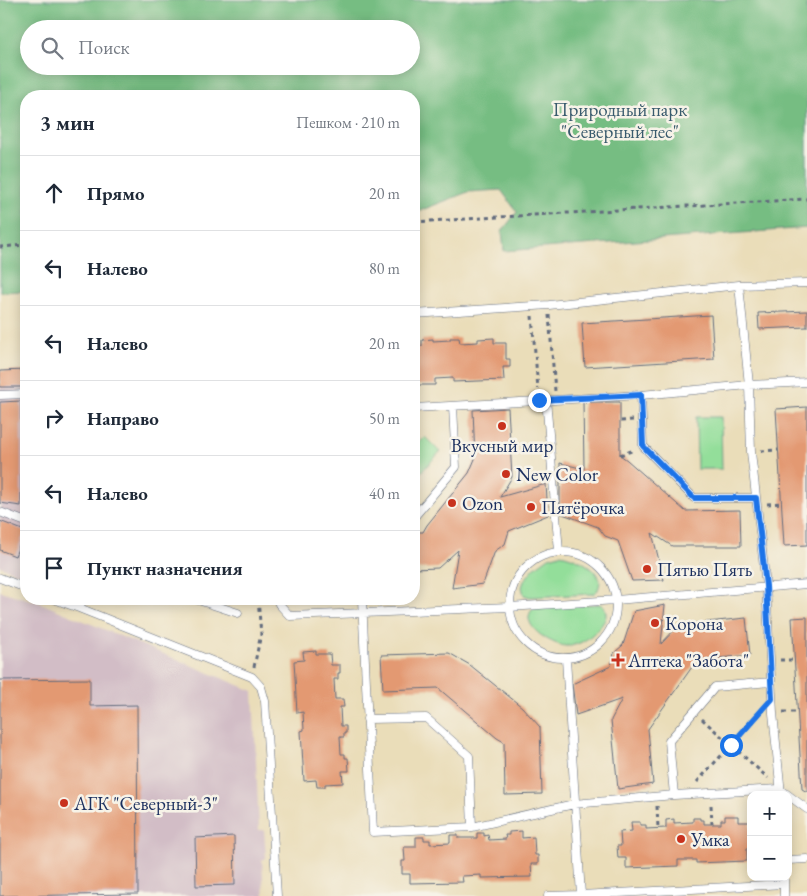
<!DOCTYPE html>
<html lang="ru">
<meta charset="utf-8">
<style>
body{margin:0;font-family:"EB Garamond",serif;background:#f6f6f7;color:#1f2937}
.controls{position:absolute;right:15px;bottom:15px;display:grid;overflow:hidden;border-radius:10px;box-shadow:0 2px 12px #0003}
.controls button{width:45px;height:45px;display:grid;place-items:center;padding:0;border:0;border-bottom:1px solid #e0e1e3;background:#fff;color:#1f2937;font:25px sans-serif}
.stop{position:absolute;width:15px;height:15px;margin:-11px;border:4px solid #1a73e8;border-radius:50%;background:#fff}
.stop.end{background:#1a73e8;border-color:#fff;box-shadow:0 1px 5px #0008}
.list{margin:0;padding:0;list-style:none}
h2{display:flex;justify-content:space-between;align-items:center;height:65px;margin:0;padding:0 20px;font-size:21px}
h2 small{font-size:16px;font-weight:400;color:#747a83}
.list li{display:grid;grid-template-columns:32px 1fr auto;gap:15px;align-items:center;box-sizing:border-box;height:75px;padding:0 20px;border-top:1px solid #e0e1e3}
.list b{display:block;font-size:19px;white-space:nowrap}
.list em{font-size:16px;font-style:normal;color:#747a83}
.icon{flex:none;width:28px;height:28px;fill:none;stroke:currentColor;stroke-width:2;stroke-linecap:round;stroke-linejoin:round}
.map{position:relative;flex:none;width:807px;height:896px;overflow:hidden}
.search{position:absolute;background:#fff;box-shadow:0 2px 12px #0003;left:20px;top:20px;width:400px;height:55px;display:flex;align-items:center;gap:12px;box-sizing:border-box;padding:0 18px;border-radius:28px;color:#747a83;font-size:19px}
.panel{position:absolute;background:#fff;box-shadow:0 2px 12px #0003;left:20px;top:90px;width:400px;height:515px;border-radius:20px}
.map>svg:first-child{display:block}
.industrial{fill:#d2bdc6}
.green{fill:#93de9a;stroke:#57867c}
.forest{fill:#76bd82;stroke:#487670;fill-rule:evenodd}
.building{fill:#e39972}
.lines{fill:none;stroke-linecap:round;stroke-linejoin:round}
.service-casing{stroke:#636c7e;stroke-width:9}
.path{stroke:#636c7e;stroke-width:3;stroke-dasharray:4 4;stroke-linecap:butt}
.service{stroke:#fff;stroke-width:8}
.route{stroke:#1a73e8;stroke-width:6}
.poi-dot{fill:#c8321e;stroke:#f7f3e8;stroke-width:2}
.labels{text-anchor:middle;stroke-width:5;stroke-linejoin:round;paint-order:stroke}
.park-label{font-size:19px;fill:#395b6d;stroke:#f7f3e8}
.poi-label{font-size:19px;fill:#1b2f5e;stroke:#f7f3e8;text-anchor:start}
</style>
<div class="map">
<svg width="807" height="896" viewBox="0 0 807 896">
<rect width="100%" height="100%" fill="#f7f3e8"/>
<filter id="ink" filterUnits="userSpaceOnUse"><feTurbulence type="fractalNoise" baseFrequency=".02" numOctaves="2"/><feDisplacementMap in="SourceGraphic" scale="10" xChannelSelector="R" yChannelSelector="G"/><feConvolveMatrix kernelMatrix="1 2 1 2 8 2 1 2 1" color-interpolation-filters="sRGB"/></filter>
<filter id="wash" filterUnits="userSpaceOnUse"><feTurbulence type="fractalNoise" baseFrequency=".0096" numOctaves="4" result="noise"/><feDisplacementMap in="SourceGraphic" scale="20" xChannelSelector="R" yChannelSelector="G"/><feGaussianBlur stdDeviation="1.12" result="paint"/><feColorMatrix in="noise" values="0 0 0 0 0 0 0 0 0 0 0 0 0 0 0 0 0 1.4 0 .05"/><feComposite in="paint" operator="in"/></filter>
<g filter="url(#wash)">
<rect width="100%" height="100%" fill="#eaddb9"/>
<!-- industrial -->
<path class="industrial" d="M26,370V577L0,566V371Z
M0,591L38,602L253,691L259,830H264L266,858L262,860L264,896H0Z"/>
<!-- green -->
<path class="green" d="M696,417H721L722,469H697Z
M425,437L440,452L419,474L414,469V448Z
M560,554C573,556 594,566 599,578C601,582 599,586 598,590L593,594L530,597L524,595L522,587L524,581L534,568L549,557Z
M599,604L604,606C608,616 606,619 600,627C592,636 580,646 567,646C556,646 533,633 530,622C528,618 529,615 531,611L536,607Z"/>
<!-- forest -->
<path class="forest" d="M0,0H807V228L504,251L502,231L517,212L501,190L468,192L414,213V96H26V291L0,292ZM29,29H411V66H29Z"/>
<g id="blocks">
<!-- building -->
<path class="building" d="M807,311V327L759,329L758,313Z
M711,315L714,359L585,367L582,323Z
M450,338H459L460,343L478,342V339L494,338V343H506V359H510V367H503L504,380L453,382V378L435,379V385H414V347L422,346V340L433,339V341L450,340Z
M26,370V387H0V371Z
M21,401V506L0,503V402Z
M583,402H620V455L627,460L685,511L740,510L741,546H672L652,533L664,580L632,581L618,541L605,536L598,527L560,513V463L584,469Z
M807,407V545L784,546L776,409Z
M508,408L512,477L500,497L546,484L548,515L509,531L505,544L495,551L483,584L452,588L458,550L438,568L414,569V532H423L427,525L469,473L475,459L473,410Z
M0,521L25,531L15,556L0,550Z
M665,605L661,644L679,625L746,618L750,655L697,660L648,729L653,784L618,789L611,720L622,699L576,715L572,684L611,666L614,653L623,645L634,611Z
M807,617V792L802,789L792,618Z
M316,651V654H330L331,665H340V673H338V679H334L335,699H343L344,707H340L341,726H346V733H344V737H340L341,754H345V758H348L349,771H342L343,783L325,784V787H317L316,780L304,781L301,731L304,730L303,712L297,713L294,661L304,660L303,652Z
M449,653L470,665L522,707L540,727L542,794L505,795L504,742L497,738L438,688L383,690L381,655Z
M90,679V706L137,705L138,894L0,896V680Z
M725,816H738V822H750L751,849H747V861L696,863V860H678V866L626,868V858H618L617,846H621L620,832L632,831L631,822H640V825H646V829L666,828V820L674,819V823L693,822V818H700V820H704V824H721V820H725Z
M522,831V838L534,837L535,855H538V864H531L532,877L481,878V875L462,876L463,882L410,883V874H402V861H405L404,847H416V837H424V840H430V844L450,843V835H458V838H477V833H484V836L488,835L489,840L506,839L505,835H509V832Z
M234,836L235,885L196,886L195,838Z"/>
</g>
</g>
<g filter="url(#ink)">
<use href="#blocks" fill-opacity="0" stroke="#636c7e" stroke-width="1"/>
<g class="lines">
<defs>
<path id="service" d="M414,314L549,305L739,285L807,283
M0,395L26,394
M641,395L643,446L694,498H756
M546,399L559,551
M414,408L641,395L749,385L739,285
M0,512L26,522
M414,517L456,467L453,406
M510 605a53 53 0 1 1 106 0a53 53 0 1 1-106 0Z
M0,578L26,588
M54,599L79,608
M83,599L79,608L252,677L261,687L265,701L277,896
M195,599L238,613
M278,599L279,604L290,616L509,607L616,600L807,584
M362,599L373,832L472,827L574,804L674,795L780,789L788,795
M566,659L581,895L784,884
M367,719L426,718L469,756L472,827
M781,794L773,713L766,586L751,452L749,385L807,382
M674,795L669,741L715,687L771,682
M788,795L807,809
M788,860L807,859
M784,877V896
M548,896L581,895"/>
</defs>
<!-- service casing -->
<use href="#service" class="service-casing"/>
<!-- path -->
<path class="path" d="M414,222L807,199
M0,247L26,245
M549,315L555,391
M532,316L538,389
M621,421L633,420
M761,451L778,450
M620,455L634,450
M767,504L781,503
M780,660H794
M254,667L261,634L258,599
M783,712H797
M702,719L768,778
M697,782L762,711
M711,805L712,824
M657,806L658,828"/>
<!-- service -->
<use href="#service" class="service"/>
</g>
</g>
<g class="lines" filter="url(#ink)">
<!-- route -->
<path class="route" d="M539,400L641,395L643,446L694,498H756L766,586L772,699L731,745"/>
</g>
<!-- markers -->
<g class="poi-dot">
<circle cx="502" cy="426" r="5"/>
<circle cx="506" cy="474" r="5"/>
<circle cx="452" cy="503" r="5"/>
<circle cx="531" cy="507" r="5"/>
<circle cx="647" cy="569" r="5"/>
<circle cx="655" cy="623" r="5"/>
<path d="M615.5 652.5h5v5h5v5h-5v5h-5v-5h-5v-5h5z"/>
<circle cx="64" cy="803" r="5"/>
<circle cx="681" cy="839" r="5"/>
</g>
<g class="labels">
<!-- park labels -->
<g class="park-label">
<text x="620" y="116">Природный парк<tspan x="620" dy="22">"Северный лес"</tspan></text>
</g>
<!-- poi labels -->
<g class="poi-label">
<text x="502" y="452" text-anchor="middle">Вкусный мир</text>
<text x="516" y="481">New Color</text>
<text x="462" y="510">Ozon</text>
<text x="541" y="514">Пятёрочка</text>
<text x="657" y="576">Пятью Пять</text>
<text x="665" y="630">Корона</text>
<text x="628" y="667">Аптека "Забота"</text>
<text x="74" y="810">АГК "Северный-3"</text>
<text x="691" y="846">Умка</text>
</g>
</g>
</svg>
<div class="controls">
<button>+</button>
<button>−</button>
</div>
<div class="stop" style="left:731px;top:745px"></div>
<div class="stop end" style="left:539px;top:400px"></div>
<div class="search"><svg class="icon" aria-label="search" viewBox="0 0 24 24"><circle cx="10" cy="10" r="6"/><path d="M15 15l6 6"/></svg>Поиск</div>
<section class="panel">
<h2>3 мин<small>Пешком · 210 m</small></h2>
<ul class="list">
<li><svg class="icon" aria-label="ahead" viewBox="0 0 24 24"><path d="M12 20V5M6 11l6-6 6 6"/></svg><div><b>Прямо</b></div><em>20 m</em></li>
<li><svg class="icon" aria-label="left" viewBox="0 0 24 24"><path d="M17 20v-9H6M10 6l-5 5 5 5"/></svg><div><b>Налево</b></div><em>80 m</em></li>
<li><svg class="icon" aria-label="left" viewBox="0 0 24 24"><path d="M17 20v-9H6M10 6l-5 5 5 5"/></svg><div><b>Налево</b></div><em>20 m</em></li>
<li><svg class="icon" aria-label="right" viewBox="0 0 24 24"><path d="M7 20v-9h11M14 6l5 5-5 5"/></svg><div><b>Направо</b></div><em>50 m</em></li>
<li><svg class="icon" aria-label="left" viewBox="0 0 24 24"><path d="M17 20v-9H6M10 6l-5 5 5 5"/></svg><div><b>Налево</b></div><em>40 m</em></li>
<li><svg class="icon" aria-label="arrive" viewBox="0 0 24 24"><path d="M6 21V4h12l-3 4 3 4H6"/></svg><div><b>Пункт назначения</b></div></li>
</ul>
</section>
</div>
